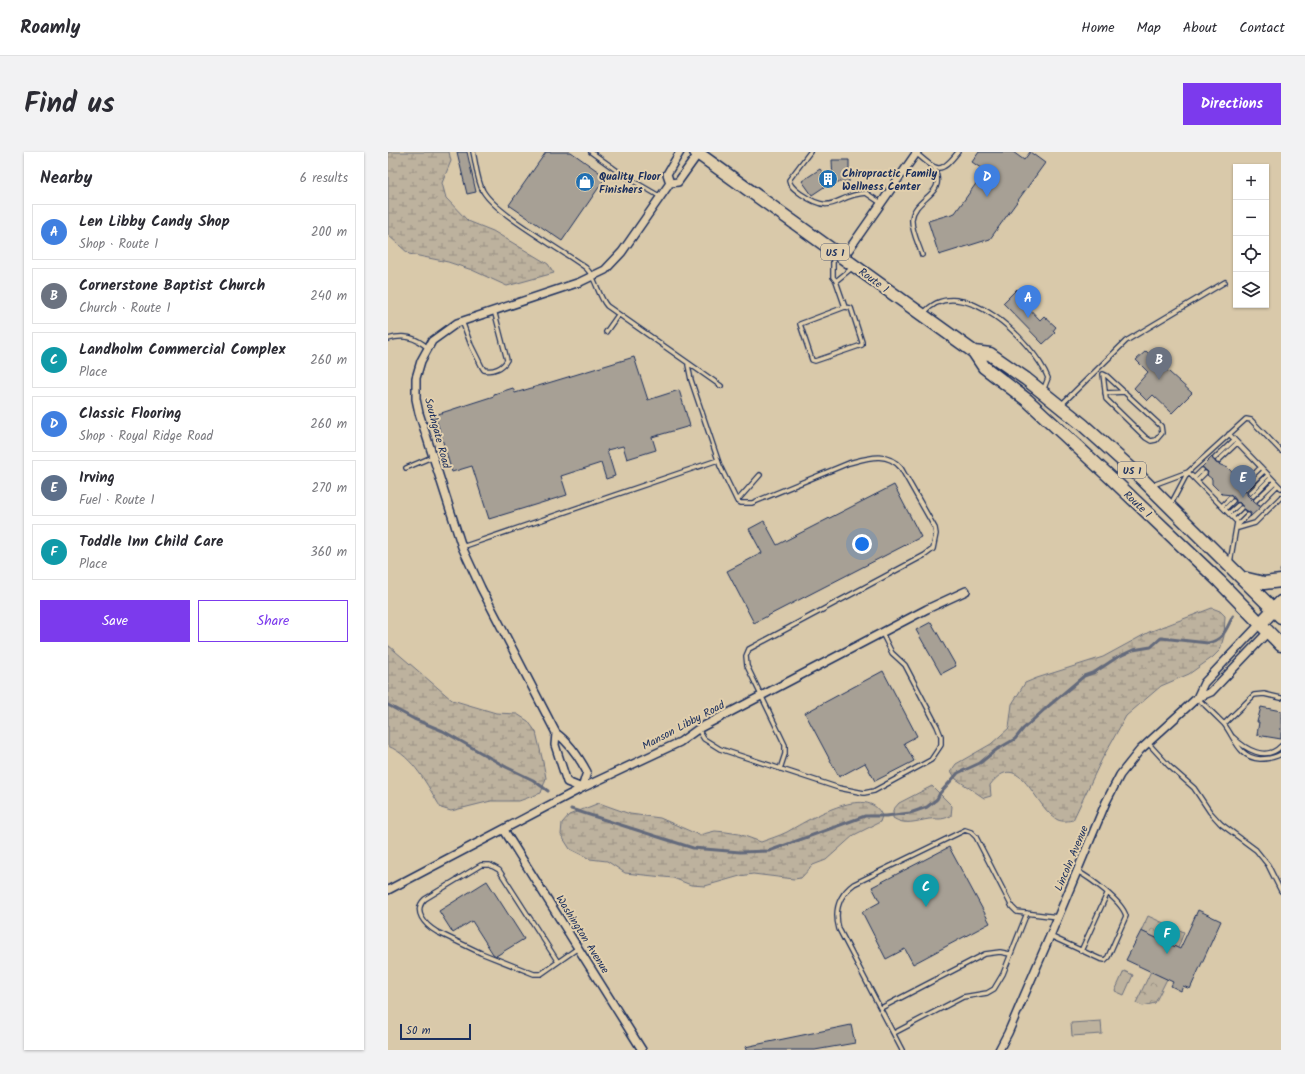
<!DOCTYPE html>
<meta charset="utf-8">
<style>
body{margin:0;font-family:Kalam,sans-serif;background:#f2f2f3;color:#2b2b33}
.controls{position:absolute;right:12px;top:12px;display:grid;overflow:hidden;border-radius:0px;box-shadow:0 1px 3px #0004}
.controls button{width:36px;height:36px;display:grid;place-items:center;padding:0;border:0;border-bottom:1px solid #e1e1e2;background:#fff;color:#2b2b33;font:20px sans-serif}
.scale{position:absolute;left:12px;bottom:10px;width:71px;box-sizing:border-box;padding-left:4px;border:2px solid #1b2f5e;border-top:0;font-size:11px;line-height:14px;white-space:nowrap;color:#1b2f5e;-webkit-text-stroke:3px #e1cfad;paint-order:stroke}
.you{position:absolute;left:474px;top:392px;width:14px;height:14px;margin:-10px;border:3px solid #fff;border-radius:50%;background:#1a73e8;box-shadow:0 0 0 6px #1a73e833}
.badge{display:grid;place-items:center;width:26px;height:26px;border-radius:50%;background:#7c3aed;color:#fff;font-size:13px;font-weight:700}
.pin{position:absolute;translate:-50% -33px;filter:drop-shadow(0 1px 2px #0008)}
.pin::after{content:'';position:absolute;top:21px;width:14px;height:12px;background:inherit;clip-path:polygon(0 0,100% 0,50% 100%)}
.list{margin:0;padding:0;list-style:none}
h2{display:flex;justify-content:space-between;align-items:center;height:52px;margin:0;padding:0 16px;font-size:17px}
h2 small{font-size:13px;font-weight:400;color:#7c7c81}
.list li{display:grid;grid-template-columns:26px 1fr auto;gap:12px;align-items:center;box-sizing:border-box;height:56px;margin:0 8px 8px;padding:0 8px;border:1px solid #e1e1e2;border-radius:0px}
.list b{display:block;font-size:15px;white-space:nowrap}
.list p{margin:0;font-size:13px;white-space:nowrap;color:#7c7c81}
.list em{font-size:13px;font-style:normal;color:#7c7c81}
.actions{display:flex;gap:8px;padding:12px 16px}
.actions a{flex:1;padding:9px 0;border:1px solid #7c3aed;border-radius:0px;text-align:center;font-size:14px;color:#7c3aed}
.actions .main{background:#7c3aed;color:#fff}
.icon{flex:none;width:22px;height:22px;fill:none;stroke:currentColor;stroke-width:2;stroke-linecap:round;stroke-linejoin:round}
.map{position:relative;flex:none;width:893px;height:898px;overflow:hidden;border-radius:0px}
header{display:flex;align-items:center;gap:24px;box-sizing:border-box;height:56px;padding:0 20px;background:#fff;border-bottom:1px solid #e1e1e2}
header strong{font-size:19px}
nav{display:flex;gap:22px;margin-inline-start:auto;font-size:14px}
.intro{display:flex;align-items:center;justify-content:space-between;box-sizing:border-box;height:96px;padding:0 24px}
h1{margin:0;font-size:28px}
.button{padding:10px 18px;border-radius:0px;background:#7c3aed;color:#fff;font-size:14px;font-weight:700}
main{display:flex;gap:24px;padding:0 24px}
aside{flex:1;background:#fff;border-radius:0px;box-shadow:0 1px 3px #0004}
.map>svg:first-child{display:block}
.forest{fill:url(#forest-crowns);stroke:#6c707e}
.wetland{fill:url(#wetland-marsh);stroke:#6c707e}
.pitch{fill:#bdb29e;stroke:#6c707e}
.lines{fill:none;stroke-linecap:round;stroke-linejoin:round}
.stream{stroke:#646a7b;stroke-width:3}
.building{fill:#a7a095;stroke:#1b2f5e}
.service-casing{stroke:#1b2f5e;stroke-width:6}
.minor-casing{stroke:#1b2f5e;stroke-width:10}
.primary-casing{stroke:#1b2f5e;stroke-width:15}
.service{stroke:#e1cfad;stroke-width:3.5}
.minor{stroke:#e1cfad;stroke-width:7}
.primary{stroke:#e1cfad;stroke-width:12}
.labels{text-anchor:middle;stroke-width:4;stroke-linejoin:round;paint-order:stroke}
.shield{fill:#e1cfad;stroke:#565f76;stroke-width:1}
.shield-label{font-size:10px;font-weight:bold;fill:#1b2f5e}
.poi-label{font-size:11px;font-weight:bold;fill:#1b2f5e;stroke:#e1cfad;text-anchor:start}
.street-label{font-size:11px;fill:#1b2f5e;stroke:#e1cfad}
</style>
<header>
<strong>Roamly</strong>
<nav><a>Home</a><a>Map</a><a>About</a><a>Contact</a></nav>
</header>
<div class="intro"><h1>Find us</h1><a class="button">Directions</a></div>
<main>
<aside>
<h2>Nearby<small>6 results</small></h2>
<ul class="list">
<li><span class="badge" style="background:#3f7fe0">A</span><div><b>Len Libby Candy Shop</b><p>Shop · Route 1</p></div><em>200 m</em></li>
<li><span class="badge" style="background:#6b7280">B</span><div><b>Cornerstone Baptist Church</b><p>Church · Route 1</p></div><em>240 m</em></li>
<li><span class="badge" style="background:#0f9aa8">C</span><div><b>Landholm Commercial Complex</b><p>Place</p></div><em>260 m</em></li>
<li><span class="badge" style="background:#3f7fe0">D</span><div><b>Classic Flooring</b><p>Shop · Royal Ridge Road</p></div><em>260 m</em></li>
<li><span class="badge" style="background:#5c6f8a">E</span><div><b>Irving</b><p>Fuel · Route 1</p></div><em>270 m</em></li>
<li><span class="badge" style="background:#0f9aa8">F</span><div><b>Toddle Inn Child Care</b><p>Place</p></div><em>360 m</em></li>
</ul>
<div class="actions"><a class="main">Save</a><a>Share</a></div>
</aside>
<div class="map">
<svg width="893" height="898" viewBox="0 0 893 898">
<defs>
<pattern id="forest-crowns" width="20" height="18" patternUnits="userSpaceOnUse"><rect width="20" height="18" fill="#bdb29e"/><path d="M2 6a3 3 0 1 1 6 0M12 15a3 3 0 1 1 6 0" fill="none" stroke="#999184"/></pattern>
<pattern id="wetland-marsh" width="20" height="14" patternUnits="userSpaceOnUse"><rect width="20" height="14" fill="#bdb29e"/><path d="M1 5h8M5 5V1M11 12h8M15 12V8" fill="none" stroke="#999184"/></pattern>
</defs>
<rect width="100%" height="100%" fill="#d9c9aa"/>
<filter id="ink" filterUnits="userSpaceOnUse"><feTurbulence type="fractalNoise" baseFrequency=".025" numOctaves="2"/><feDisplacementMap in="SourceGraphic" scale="8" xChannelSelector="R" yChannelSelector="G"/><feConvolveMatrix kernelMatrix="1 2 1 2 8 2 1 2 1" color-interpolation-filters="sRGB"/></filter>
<g filter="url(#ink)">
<!-- forest -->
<path class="forest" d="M760,764L796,780L790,796L753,779Z
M763,819L779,827L767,851L755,854L748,851Z"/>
<!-- wetland -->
<path class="wetland" d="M0,0H61L63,9L54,31L58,46L80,69L105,79L160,112L166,121L119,134L84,118L60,110L21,102L0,83Z
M824,456L832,459L837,464L836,484L832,498L825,505L801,522L773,534L738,564L714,607L685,668C680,669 675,670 670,668C646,656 632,594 602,633L603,644L596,646L568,627L563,619L568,612L603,592L621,576L624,552L637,531L649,526L715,505L761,480Z
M0,493L64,548L108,561L129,562L140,569L148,580L155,610L158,626L153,641L131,649H103L63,659L53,656C39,633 26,605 0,594Z
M544,634L564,654L563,664C551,669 551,666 541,667C528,669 517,674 505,666V658L511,651Z
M211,651L242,662L272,666L311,683L327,679L338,680L351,682L373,690C381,687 391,684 399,680C418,669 481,630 494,664L492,670L466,683L438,708L425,713L413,726L406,727L365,722L352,724L317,734L303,733L285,726L237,721L219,709L202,707L182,697L173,683L174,671L181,663Z"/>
<!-- pitch -->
<path class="pitch" d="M736,819L745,823L736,843L727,839Z
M713,869L714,882L684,884L683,871Z"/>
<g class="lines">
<!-- stream -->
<path class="stream" d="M893,419V418
M0,553L26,567L55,579L118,615L145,628L160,639
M183,657L305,696L352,700L381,699L477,664H498L522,661L539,655L549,647L552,641L570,621L592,611L608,598L627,587L635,577L657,557L696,524L707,520L728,506L745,498L763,495L773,486L820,491C836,488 838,477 845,464"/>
</g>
<!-- building -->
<path class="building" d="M69,0H79L88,40L79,42Z
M158,0H183L218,25L174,89L121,53Z
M591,0H625L636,8L642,0L657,11L602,87L551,103L540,69L567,61L597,19L584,10Z
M444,8H461V30H445Z
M432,17L442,31L424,43L414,29Z
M629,137L640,149L637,152L652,168L656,164L668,175L665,179L667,181L655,192L615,151Z
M758,199L804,241L784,261L765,243L759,249L746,236L760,220L748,208Z
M246,205L260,248L291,238L302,274L264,285L268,298L239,307L235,294L219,298L227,324L218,327L213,311L173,324L179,343L101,367L84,314L64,320L47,263L106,244V242L125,236L127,241Z
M824,305L828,311L840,316L850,326L851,336L856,340L859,339V343L866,350L871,354H874L862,365L863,361L856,357L852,351H848V348L844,343L834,342L824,332V327L819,323L820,320L814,315Z
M506,333L533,385L366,471L339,419L374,401L361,377L376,369L389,393Z
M543,470L568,514L553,522L528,478Z
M495,519L529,584L516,591L526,609L487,629L477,611L451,625L417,561Z
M873,555L893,559V587L869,583L871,570H869Z
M561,695L602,771L525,812L517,797L498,807L474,760L492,750L484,735Z
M99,729L136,787L108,804L105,802L84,769L65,781L51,759Z
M810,758L833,769L802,837L795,834L793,839L783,834L785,830L738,808L753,779L792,797Z
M463,873L467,891L427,898H358L357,895Z"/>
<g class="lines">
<defs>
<path id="service" d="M85,0C88,12 89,28 95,39C109,63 173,97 198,116C209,127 209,142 219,154L333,234
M203,0L235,23L273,45
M422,0L401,28C402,35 408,38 413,42C447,65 446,43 478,41L493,51
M528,1C549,19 552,23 570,0
M445,102V125L448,129
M534,103C531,93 523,78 524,67C527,44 560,44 546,16
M457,155L463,156L474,190V193L427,209L424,208L412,172L457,155L448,129L464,116
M536,161C572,118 646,190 660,226L655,239
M74,169L83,193L94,215L96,218C105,220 115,216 119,208L106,158
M218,180L230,163
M0,187C16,182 27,185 40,196
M300,213L303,228L332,314L349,349L353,351H364L461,311C480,306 499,299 513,316L547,376L548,382L545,397L537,403L361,497L358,504L359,514L397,593V602L392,617
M715,222L719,224L773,274L774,281L768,288L763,289L758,286L718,247Z
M717,241L737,240
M673,253L738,189L837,130
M841,282L893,336
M827,306L846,288
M830,309L849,291
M18,316L44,305
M806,326L814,318
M809,329L817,321
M765,333L800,320L783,352
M854,334L873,315
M857,337L876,319
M862,341L880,323
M865,344L883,326
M868,348L887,330
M349,349L372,323
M872,351L890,333
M834,354L842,346
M837,357L845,349
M841,361L850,353
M845,364L853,356
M848,368L856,360
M850,373L860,363
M850,376L867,371L893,345
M74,395L330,308
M842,411L849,370L800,320L858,267L863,268L893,299
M809,546C818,554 827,563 836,572C847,586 851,606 872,607C881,607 886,606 893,602
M836,572L866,543L876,542L893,546
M310,577L316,587L332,597L451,636L476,641L486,639L543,608L553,593V584L549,574L517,513L504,501L494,481
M845,585C857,597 878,610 893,594
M760,591L781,614L806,636L822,660L833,672L868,698L880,713L893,739
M662,784L712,807L717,808L720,805L738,764C734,749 702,726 689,719
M693,799L719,742
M170,810L111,718L102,713H93L37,747C24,759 37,773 49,780L93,801L146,822H153L190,796
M493,856L597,802L612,800L622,802
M506,881L575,845L599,841L606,837L615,822L639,761
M514,898L451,777C446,759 450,744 466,732L577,678L583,680L588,685L624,755L629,760L670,765"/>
<path id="minor" d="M282,31L290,30L310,2
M282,31L279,22L292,0
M455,106L529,0
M809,546L816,531L872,472
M168,581L167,593L179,630L194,636L199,620C191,605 182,591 168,581L93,436L74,395L31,261L28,247V226L33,209L44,189L69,171L192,130L217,118L234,100L282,31
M116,678L254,898
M0,738L194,636L292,590L310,577L373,544L539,457L578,439
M611,898L620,881L662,784L718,650L732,623L752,598L809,546L823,540L880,480"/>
<path id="primary" d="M308,0L586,200L596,215L639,248L722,325L831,429L893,493
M586,200L602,202L638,227L695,273L747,320L893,465
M855,426L876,431L893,429
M872,472L893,450"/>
</defs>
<!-- service casing -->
<use href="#service" class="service-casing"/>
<!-- minor casing -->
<use href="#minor" class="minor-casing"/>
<!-- primary casing -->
<use href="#primary" class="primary-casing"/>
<!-- service -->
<use href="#service" class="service"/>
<!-- minor -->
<use href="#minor" class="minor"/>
<!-- primary -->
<use href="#primary" class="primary"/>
</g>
</g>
<!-- icons -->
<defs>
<symbol id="building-disc" viewBox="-11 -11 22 22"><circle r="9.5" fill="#1f6fb2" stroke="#e1cfad"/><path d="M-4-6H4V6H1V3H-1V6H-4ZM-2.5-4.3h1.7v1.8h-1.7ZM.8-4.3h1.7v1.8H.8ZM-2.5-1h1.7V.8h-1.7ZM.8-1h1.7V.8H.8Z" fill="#fff"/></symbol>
<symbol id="shop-disc" viewBox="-11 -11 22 22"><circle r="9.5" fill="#1f6fb2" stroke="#e1cfad"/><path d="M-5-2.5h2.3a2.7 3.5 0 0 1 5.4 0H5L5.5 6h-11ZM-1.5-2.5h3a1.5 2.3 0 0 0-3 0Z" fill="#fff"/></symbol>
</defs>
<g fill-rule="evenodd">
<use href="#building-disc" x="429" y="16" width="22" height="22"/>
<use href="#shop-disc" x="186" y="19" width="22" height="22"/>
</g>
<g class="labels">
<!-- shield labels -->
<g class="shield">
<rect x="433" y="92" width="28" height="16" rx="3"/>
<rect x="730" y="310" width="28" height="16" rx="3"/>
</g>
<g class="shield-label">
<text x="447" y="104">US 1</text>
<text x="744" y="322">US 1</text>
</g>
<!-- poi labels -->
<g class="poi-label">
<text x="454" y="25">Chiropractic Family<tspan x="454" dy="13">Wellness Center</tspan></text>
<text x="211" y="28">Quality Floor<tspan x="211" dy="13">Finishers</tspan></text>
</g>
<!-- street labels -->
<g class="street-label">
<text transform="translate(486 128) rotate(36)" y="4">Route 1</text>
<text transform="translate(50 281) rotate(75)" y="4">Southgate Road</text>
<text transform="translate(750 352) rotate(43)" y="4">Route 1</text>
<text transform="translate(295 573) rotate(-28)" y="4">Manson Libby Road</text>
<text transform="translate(683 706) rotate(-67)" y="4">Lincoln Avenue</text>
<text transform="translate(195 782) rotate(58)" y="4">Washington Avenue</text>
</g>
</g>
</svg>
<div class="controls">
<button>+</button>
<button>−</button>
<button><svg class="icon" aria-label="locate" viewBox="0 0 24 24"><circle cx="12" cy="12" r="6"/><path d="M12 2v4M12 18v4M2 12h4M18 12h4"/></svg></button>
<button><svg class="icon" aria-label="layers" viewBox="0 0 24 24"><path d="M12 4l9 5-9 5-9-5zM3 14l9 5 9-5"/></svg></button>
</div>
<div class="scale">50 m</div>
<div class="you"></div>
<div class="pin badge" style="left:640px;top:166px;background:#3f7fe0">A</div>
<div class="pin badge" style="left:771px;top:228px;background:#6b7280">B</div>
<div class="pin badge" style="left:538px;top:755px;background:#0f9aa8">C</div>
<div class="pin badge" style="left:599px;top:45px;background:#3f7fe0">D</div>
<div class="pin badge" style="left:855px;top:346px;background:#5c6f8a">E</div>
<div class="pin badge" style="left:779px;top:802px;background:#0f9aa8">F</div>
</div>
</main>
